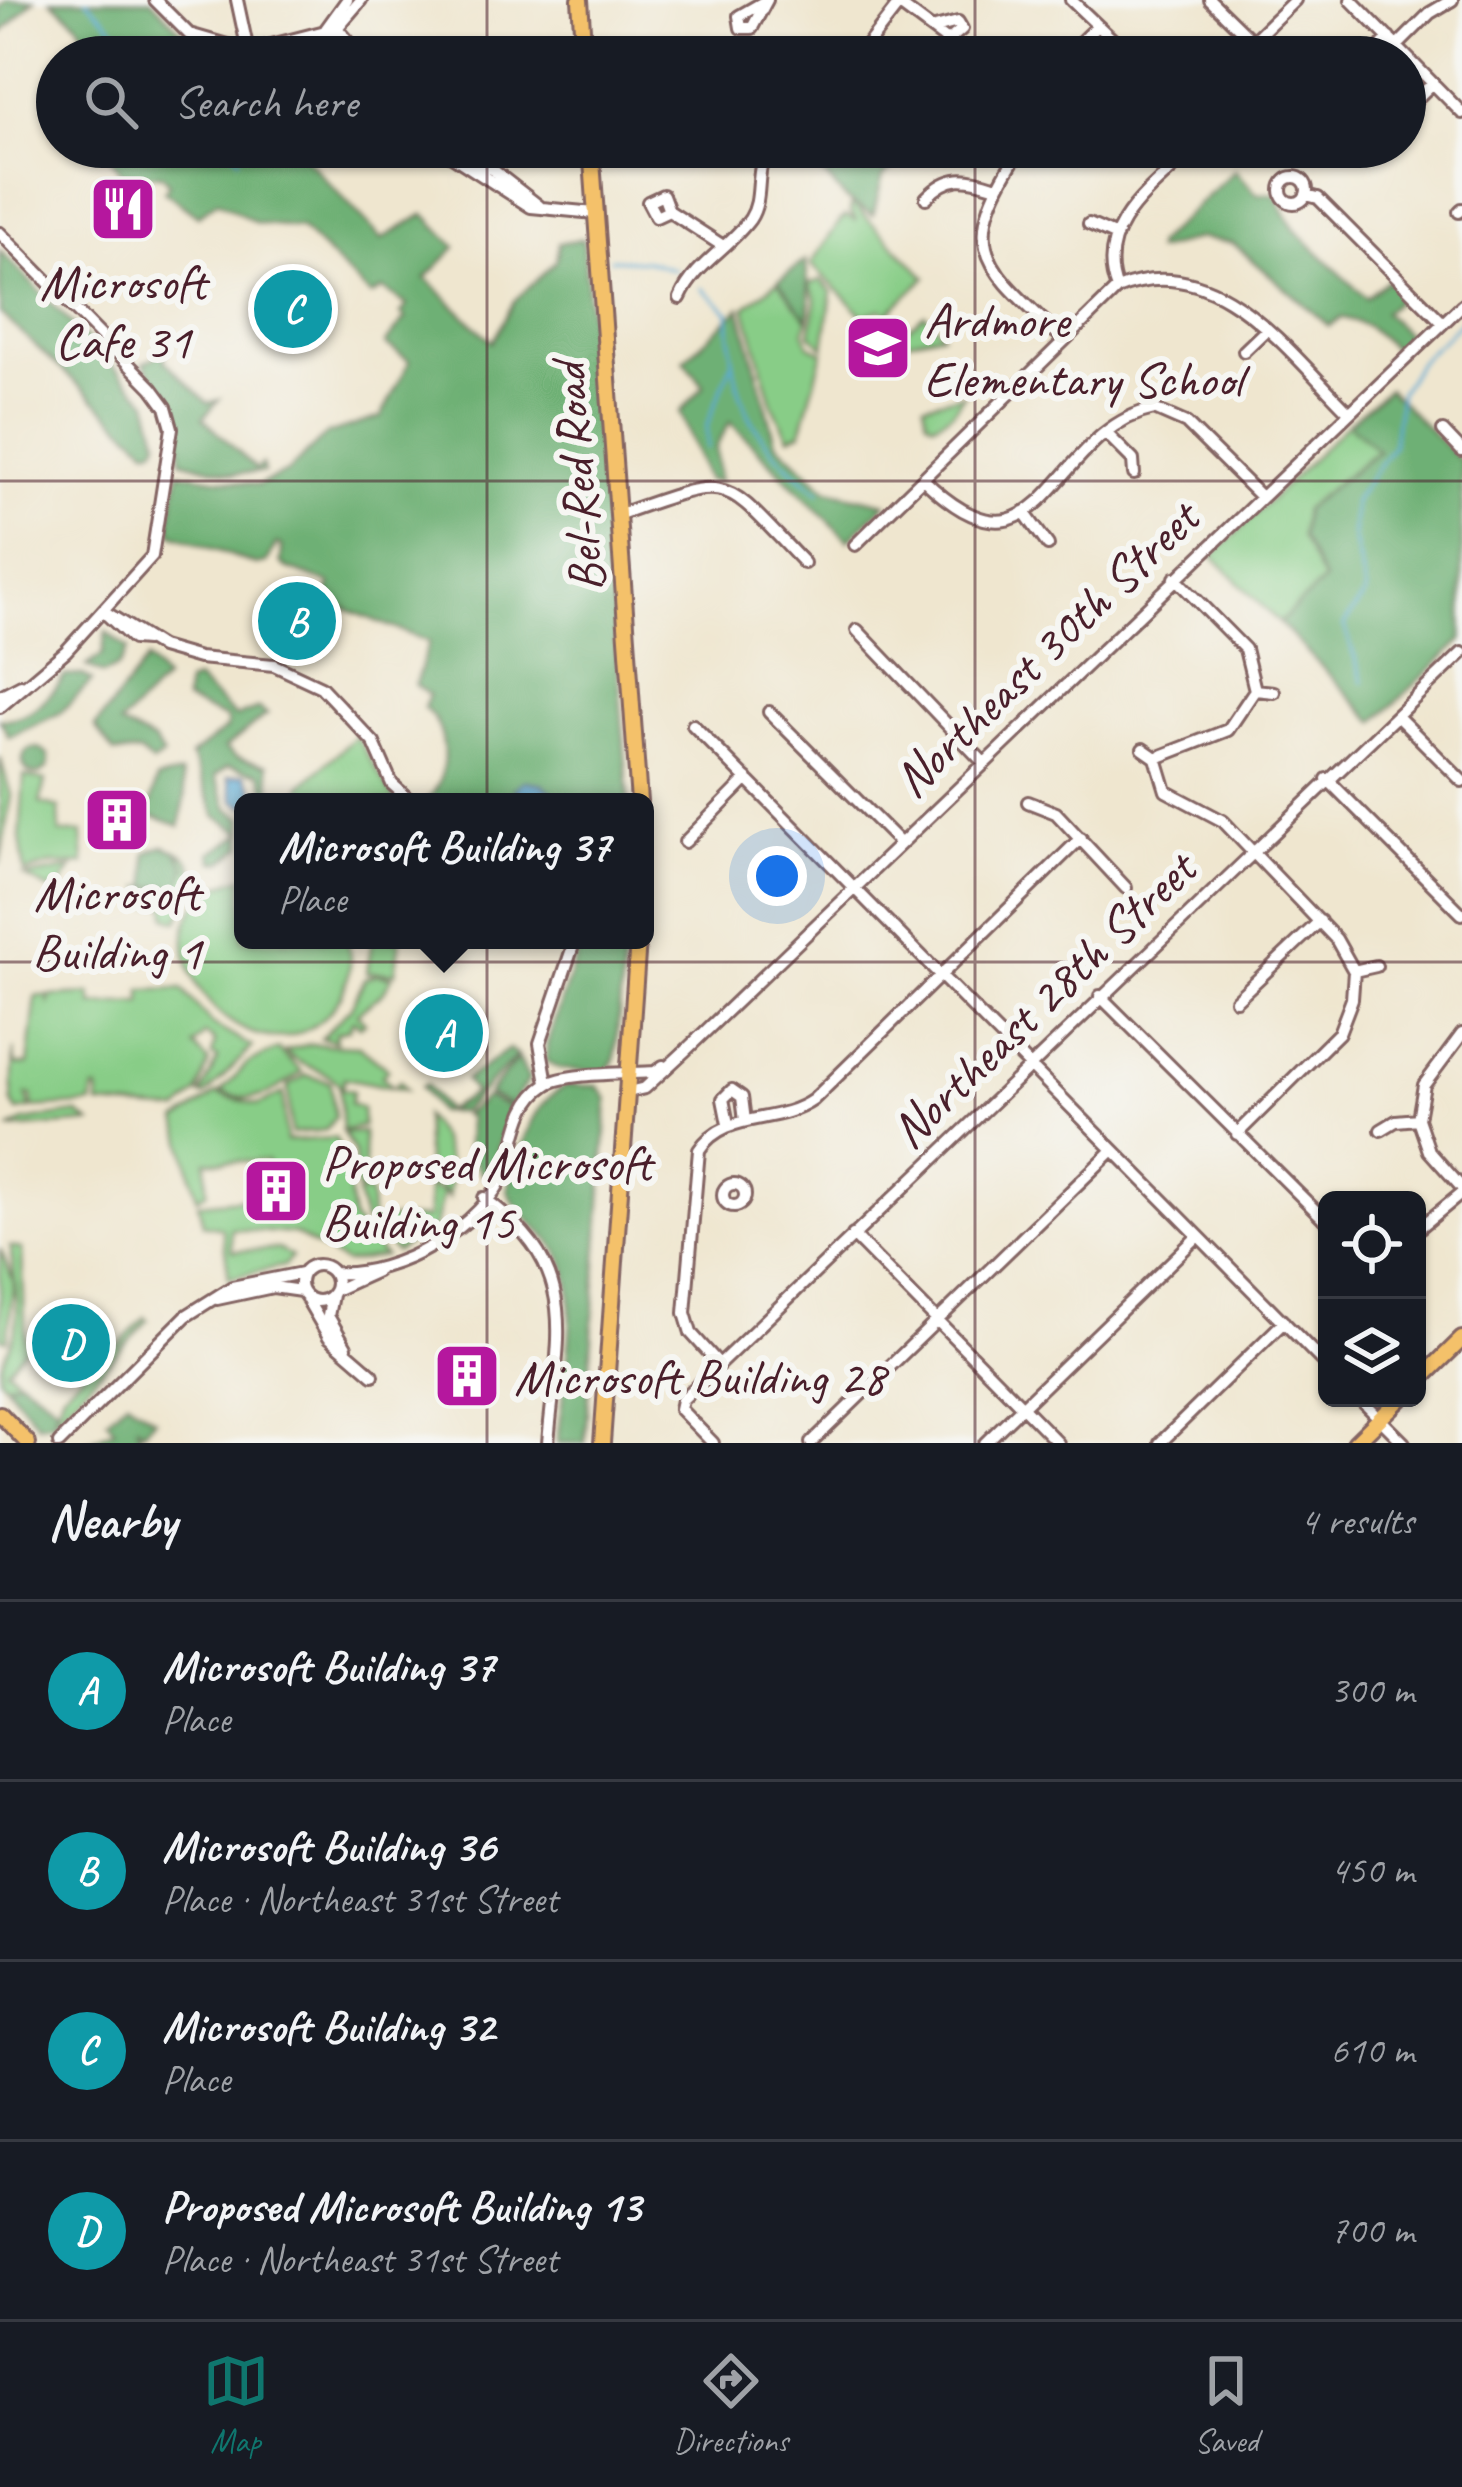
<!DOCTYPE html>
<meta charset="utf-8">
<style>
body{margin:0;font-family:Caveat,sans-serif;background:#242831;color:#f1f3f6}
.controls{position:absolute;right:36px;bottom:36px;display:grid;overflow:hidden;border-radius:18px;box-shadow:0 3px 9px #0004}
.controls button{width:108px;height:108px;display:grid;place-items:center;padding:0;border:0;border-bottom:3px solid #363941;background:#171b24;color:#f1f3f6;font:60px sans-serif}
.you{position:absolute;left:777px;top:876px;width:42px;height:42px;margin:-30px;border:9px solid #fff;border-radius:50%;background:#1a73e8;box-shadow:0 0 0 18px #1a73e833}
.badge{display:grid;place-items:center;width:78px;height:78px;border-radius:50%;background:#0f766e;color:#fff;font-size:39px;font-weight:700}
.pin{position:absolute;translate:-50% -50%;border:6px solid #fff;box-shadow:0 3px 12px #0006}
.popup{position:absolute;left:234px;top:793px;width:420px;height:156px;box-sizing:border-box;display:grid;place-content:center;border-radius:18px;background:#171b24;filter:drop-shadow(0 3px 9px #0005);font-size:39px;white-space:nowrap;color:#9ea1a6}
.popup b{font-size:45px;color:#f1f3f6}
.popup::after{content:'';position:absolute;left:50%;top:100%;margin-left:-24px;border:24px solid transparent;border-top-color:#171b24}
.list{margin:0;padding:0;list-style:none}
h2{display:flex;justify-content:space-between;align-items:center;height:156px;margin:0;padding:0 48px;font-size:51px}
h2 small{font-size:39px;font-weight:400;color:#9ea1a6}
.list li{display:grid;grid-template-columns:78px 1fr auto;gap:36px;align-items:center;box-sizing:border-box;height:180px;padding:0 48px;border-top:3px solid #363941}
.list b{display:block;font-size:45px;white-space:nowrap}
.list p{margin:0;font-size:39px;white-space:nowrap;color:#9ea1a6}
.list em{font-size:39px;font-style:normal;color:#9ea1a6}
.icon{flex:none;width:66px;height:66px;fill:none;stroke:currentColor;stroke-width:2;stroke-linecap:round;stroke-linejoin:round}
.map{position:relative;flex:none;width:1462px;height:1443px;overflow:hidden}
.search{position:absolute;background:#171b24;box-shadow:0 3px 9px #0004;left:36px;right:36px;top:36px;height:132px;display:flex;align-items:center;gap:30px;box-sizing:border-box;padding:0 42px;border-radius:66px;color:#9ea1a6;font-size:45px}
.sheet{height:876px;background:#171b24}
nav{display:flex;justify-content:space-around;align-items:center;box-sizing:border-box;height:168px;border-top:3px solid #363941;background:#171b24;font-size:33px;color:#9ea1a6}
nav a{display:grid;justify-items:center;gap:6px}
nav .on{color:#0f766e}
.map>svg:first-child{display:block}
.green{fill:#88cd87;stroke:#697659;stroke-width:3}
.forest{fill:#6eb074;stroke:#5c6850;stroke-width:3}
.water{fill:#5aaad4;stroke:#526480;stroke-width:3}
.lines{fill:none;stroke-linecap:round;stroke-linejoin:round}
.stream{stroke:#5aaad4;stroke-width:3}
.minor-casing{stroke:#846564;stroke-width:16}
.major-casing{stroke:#846564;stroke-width:20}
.minor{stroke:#fff;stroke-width:10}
.major{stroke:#f4c16b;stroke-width:14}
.grid{fill:none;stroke:#4a1f2b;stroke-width:3;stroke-opacity:0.55}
.labels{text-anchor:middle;stroke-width:12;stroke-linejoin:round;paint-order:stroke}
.poi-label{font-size:51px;fill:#4a1f2b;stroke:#f6f6f2;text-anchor:start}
.street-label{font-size:51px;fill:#4a1f2b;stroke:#f6f6f2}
</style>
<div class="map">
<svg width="1462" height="1443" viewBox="0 0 1462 1443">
<rect width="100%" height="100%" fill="#f6f6f2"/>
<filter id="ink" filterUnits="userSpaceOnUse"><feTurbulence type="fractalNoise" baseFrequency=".00833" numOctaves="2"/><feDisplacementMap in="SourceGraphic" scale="24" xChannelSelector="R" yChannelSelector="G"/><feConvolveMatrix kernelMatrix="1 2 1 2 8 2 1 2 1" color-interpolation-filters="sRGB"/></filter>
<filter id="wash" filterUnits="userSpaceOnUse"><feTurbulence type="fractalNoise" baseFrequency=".004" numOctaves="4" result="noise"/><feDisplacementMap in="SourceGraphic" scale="48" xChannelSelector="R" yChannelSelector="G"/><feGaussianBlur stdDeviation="2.7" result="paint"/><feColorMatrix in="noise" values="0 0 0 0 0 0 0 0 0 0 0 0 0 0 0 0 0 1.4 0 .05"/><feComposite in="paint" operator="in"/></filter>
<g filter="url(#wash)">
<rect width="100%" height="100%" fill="#efe6cf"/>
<!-- green -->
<path class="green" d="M852,203L926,277L887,314L882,309L863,315L811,264L840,221L846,216L857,221L850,212Z
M821,280L832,292L824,347L810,334L816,299L809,284Z
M778,281L808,320L804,332L809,345L823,352L801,432L789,437L773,406L745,307Z
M925,314L942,333L903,342L901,333Z
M964,394L953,412L935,423L927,420L924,404Z
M1348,423L1378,450L1304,509L1301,537L1324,581L1279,623L1213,556Z
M356,736L396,802H296L301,786Z
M0,757L11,795L0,864Z
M24,776L46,781L40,803L59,808L60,833H82L84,864L49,865L25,873L20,838Z
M176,851C207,864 190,899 178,921L167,917L166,905L150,906L142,887L163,889L186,868Z
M72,868L61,885L50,890L25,877Z
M243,877V940H347C355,964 347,991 331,1010C246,1108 104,914 243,877Z
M372,940H400L395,973L367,972Z
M377,974L392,977L383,993L357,1013L365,1022L360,1026L353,1020L349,1029L335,1033L336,1041L321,1038L351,1007L365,978Z
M182,989L212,1024L252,1047L205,1096L201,1095L218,1058L212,1056L215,1041L205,1034L194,1046L209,1062L198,1093L179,1111L99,1105L98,1090H94L92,1104L33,1108L32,1096L27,1095L30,1109L18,1111L12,1102L14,1049L15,1065H28L36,996H48L49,1005L50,996L91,994L93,1005L142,1003V990Z
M309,1044L359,1046L388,1069L382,1076L393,1087L400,1081L406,1090L344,1078L342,1089L353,1091L350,1104L362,1108L363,1126L342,1131L339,1084C323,1067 302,1069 285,1051Z
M278,1049L302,1072C272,1092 258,1107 221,1092L247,1064Z
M306,1075L330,1082L335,1117L326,1130L291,1134L288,1086Z
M283,1093L286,1141L335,1138L344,1154L353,1220L384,1256L345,1263L294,1234L231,1229L232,1251L278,1249L292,1257L284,1266L229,1278L222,1228L203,1224L198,1203L269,1196L267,1161H206L207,1192L197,1198L178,1121L216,1094L258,1105Z
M77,1113L90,1123L9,1129L24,1121Z
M424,1116C445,1136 454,1173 448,1198L439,1185L427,1184Z
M363,1132L365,1190H357L354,1152L343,1133Z
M428,1187L443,1193L435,1226L395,1252L364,1221L357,1194L370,1193L371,1220L428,1218Z
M10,1247L22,1249L26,1347L7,1369L19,1379L5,1384L0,1378C0,1360 4,1358 11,1343C23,1316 13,1275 10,1247Z
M0,1248L14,1282L7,1340L0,1338Z
M145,1317L148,1320L52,1422L63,1392L112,1342L117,1346Z"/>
<!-- forest -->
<path class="forest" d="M7,0H34L0,35V7Z
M51,0H151L207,57H83L91,46L78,23Z
M104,147H295L382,239L425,214L456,247L426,278L492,342L514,302L556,261L559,243L583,239L629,802L426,801C449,781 451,729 424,708L429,695L415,685L429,642L326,601L331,584L286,568L281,562L282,546L276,544L267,563L256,565L173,534L170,524L179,472L258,485L287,472L327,434L381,417L410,361L385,344L406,318L401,314L407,305L383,289L371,296L300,228L256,223L217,201L198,216L164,191L169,184L162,175L121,173Z
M842,147H919L883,176L873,215L847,200L820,170Z
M1235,170L1257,194H1275L1295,230L1366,298L1387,280L1403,295L1384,312L1409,337L1395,350L1367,326L1341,317L1329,326L1233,243L1199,238L1155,251L1156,244Z
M0,251L148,401L159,441L154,448H147L0,313Z
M806,260C806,282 813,298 808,320L778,281Z
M740,308L776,442L828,490L886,503L848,540L730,422L716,447L719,481L707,480L680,412L704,386L684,360Z
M166,351L164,360L208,403L219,400L203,418L256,469L262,464L264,472L234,474L181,460C183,415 167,399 144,363Z
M1388,389L1462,462V640L1375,722L1279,623L1324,581L1301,537L1304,509L1378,451L1348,423Z
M106,632L128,649L119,666L103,674L87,666L102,655Z
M147,660L164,680L120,725L154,742L163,756L152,763L140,753H114L95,727Z
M83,675L92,681L60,713L9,737L0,719C30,721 48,698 65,676Z
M196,680L236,717L259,708L267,714L225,748L236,757L268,765L272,796L281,801L268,796L260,773L228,766L215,776L228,808L243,818V846L223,862H214L211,853L243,833L216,816L191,756L227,728V719L185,701L186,683Z
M23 761a13 13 0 1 1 26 0a13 13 0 1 1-26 0Z
M181,774L185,796L180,826L148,815L157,779Z
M163,846L176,851L186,868L180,885L148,887L146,853Z
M582,940H625L615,1060L606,1072L560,1069L546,1061L547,1043Z
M509,1049L516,1055L512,1061L461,1112H438L421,1087L426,1084L446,1111L474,1093L465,1080Z
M518,1058L529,1079L511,1105L488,1094Z
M567,1085L598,1086L608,1099L585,1443H557C561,1398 581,1304 564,1263C552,1233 519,1220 507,1189C523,1150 527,1105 567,1085Z
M486,1097L510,1108L496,1157L483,1176L467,1150L468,1117L463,1115Z
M19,1379L57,1406L52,1422L38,1424L5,1384Z
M127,1400L155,1419L143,1431L136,1425L140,1435L131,1443H85L114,1429L107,1419Z"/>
<!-- water -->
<path class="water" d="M245,774L261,802L243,806L234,800L228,777Z
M524,781L542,784L563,802H527L514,789Z"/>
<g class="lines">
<!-- stream -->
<path class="stream" d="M87,0L142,57
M229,147L239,158
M611,259L647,261L675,270
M702,288L729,312C732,400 749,438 820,492
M707,448V425L731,365
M1363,682L1344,625L1366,593L1353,536L1354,501L1393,445L1400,392L1419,362L1462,321"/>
</g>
</g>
<g filter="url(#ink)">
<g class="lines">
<defs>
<path id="minor" d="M155,0L189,34L248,51L337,28
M237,0L248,51
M767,0L752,28H741L739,16Z
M893,0L948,41L962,29L958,22L935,28
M1071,0L1131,57
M1210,0L1252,41
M1351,0L1462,113
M337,28L362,57
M337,28L361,0
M326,29L350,57
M326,29L347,0
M1397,46L1430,13L1452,0
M858,57L900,3
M1065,57L1096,27
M1236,57L1295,0
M1370,57L1389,38
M1405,110L1433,83
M438,147L531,207L595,213
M449,147L493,170L539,206
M744,147L760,160
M1022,147C954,250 985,265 1064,340
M636,155L641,147
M1281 190a13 13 0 1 1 26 0a13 13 0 1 1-26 0Z
M1306,195L1318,198L1443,323
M926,198C950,173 966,177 997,187
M669,211L656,217L648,202L663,195L669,211L723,246
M1459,212L1462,209
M1089,224L1114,235
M0,233L152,388L166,407L172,428L152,556L66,651L0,707
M1117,289C1216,248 1288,352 1349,412
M680,298C695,264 729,248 750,219C765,196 752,170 770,147
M1244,351L1267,329
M1443,431L1462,451
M1106,433L1133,460L1134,474
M923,479C1044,597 1049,430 1154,409L1186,423L1260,496
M1024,512L1048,545
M620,514C735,473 721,477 804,563
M855,545L1117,289C1092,226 1156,186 1196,147
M1175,578L1245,649L1255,690
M105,612L161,647L199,658L274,665L321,687L374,743L392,784L412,802
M106,614L133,639L146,640
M857,630L983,762
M0,696L21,685
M769,712L899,842
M1397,716L1462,781
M693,725L1327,1366
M1143,749L1156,758L1166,791L1223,821L1336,939L1354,971L1352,999L1339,1033L1237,1134
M1156,758L1228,730L1255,690L1274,692
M1327,779L1462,914
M1028,802L1056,813L1126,888
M685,842L747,779
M1354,971L1376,966
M1100,996L1327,1222
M1236,1000L1320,921
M547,1083L540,1043L575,940
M628,1092L645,1088L686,1050L1462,305
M1418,1119L1429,1151L1462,1188
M728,1124L723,1099L732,1090L742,1097L745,1121
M1381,1130L1396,1121L1418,1119L1424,1085L1462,1034
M723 1195a11 11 0 1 1 22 0a11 11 0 1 1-22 0Z
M484,1198C584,1270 557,1335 548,1443
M1417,1230L1462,1193
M853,1235L1058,1443
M300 1283a18 18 0 1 1 36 0a18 18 0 1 1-36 0Z
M333,1273C395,1278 484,1227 507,1168C517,1139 518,1103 546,1085C565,1072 630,1074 655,1072L663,1066
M335,1290L377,1271
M332,1295L328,1316L346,1347
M217,1299L273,1287L301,1291
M307,1299L329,1337L373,1375
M719,1364L691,1333L685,1313L699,1150C725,1110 776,1126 813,1100L1081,838
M1359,1398L1404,1443
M59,1443L186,1316L232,1287L302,1273
M713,1443L680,1409L682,1400L1462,653
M811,1443L1112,1151
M985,1443L1198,1236
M1160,1443L1284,1322"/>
<path id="major" d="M580,0L584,57
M591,147L639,802
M1417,1383L1462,1339
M0,1414L28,1443
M602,1443L638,940
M1355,1443L1401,1398"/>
</defs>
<!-- minor casing -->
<use href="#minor" class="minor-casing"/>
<!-- major casing -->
<use href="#major" class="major-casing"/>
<!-- minor -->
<use href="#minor" class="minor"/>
<!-- major -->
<use href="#major" class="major"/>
</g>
</g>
<!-- grid -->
<path class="grid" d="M487,0V57M975,0V57M487,147V1443M975,147V1443M0,481H1462M0,962H1462"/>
<!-- icons -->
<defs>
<symbol id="restaurant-square" viewBox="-11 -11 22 22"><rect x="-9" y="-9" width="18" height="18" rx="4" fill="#b5179e" stroke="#f6f6f2"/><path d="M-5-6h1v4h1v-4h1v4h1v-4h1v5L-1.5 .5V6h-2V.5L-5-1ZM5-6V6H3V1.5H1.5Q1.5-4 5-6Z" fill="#fff"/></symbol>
<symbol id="school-square" viewBox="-11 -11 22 22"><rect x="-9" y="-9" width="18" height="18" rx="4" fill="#b5179e" stroke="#f6f6f2"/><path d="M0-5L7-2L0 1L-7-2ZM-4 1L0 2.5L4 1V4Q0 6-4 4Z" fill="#fff"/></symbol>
<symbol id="building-square" viewBox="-11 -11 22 22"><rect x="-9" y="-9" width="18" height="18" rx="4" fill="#b5179e" stroke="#f6f6f2"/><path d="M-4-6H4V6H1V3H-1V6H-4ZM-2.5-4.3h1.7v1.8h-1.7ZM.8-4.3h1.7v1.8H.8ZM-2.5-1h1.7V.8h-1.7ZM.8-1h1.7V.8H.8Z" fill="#fff"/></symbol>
</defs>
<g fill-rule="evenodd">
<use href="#restaurant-square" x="85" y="171" width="76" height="76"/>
<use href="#school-square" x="840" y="310" width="76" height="76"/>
<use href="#building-square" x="79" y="782" width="76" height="76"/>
<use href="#building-square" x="238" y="1153" width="76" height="76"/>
<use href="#building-square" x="429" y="1338" width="76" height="76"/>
</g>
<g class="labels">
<!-- poi labels -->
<g class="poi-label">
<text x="123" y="299" text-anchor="middle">Microsoft<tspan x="123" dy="59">Cafe 31</tspan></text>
<text x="924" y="337">Ardmore<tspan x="924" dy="59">Elementary School</tspan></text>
<text x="117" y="910" text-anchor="middle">Microsoft<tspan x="117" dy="59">Building 1</tspan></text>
<text x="322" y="1180">Proposed Microsoft<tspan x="322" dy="59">Building 15</tspan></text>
<text x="514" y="1394">Microsoft Building 28</text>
</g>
<!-- street labels -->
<g class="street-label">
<text transform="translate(576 478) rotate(-95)" y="18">Bel-Red Road</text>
<text transform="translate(1045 648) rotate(-44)" y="18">Northeast 30th Street</text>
<text transform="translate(1042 999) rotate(-44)" y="18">Northeast 28th Street</text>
</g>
</g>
</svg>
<div class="controls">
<button><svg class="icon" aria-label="locate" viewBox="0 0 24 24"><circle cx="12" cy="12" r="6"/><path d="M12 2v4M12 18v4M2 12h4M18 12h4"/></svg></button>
<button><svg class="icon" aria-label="layers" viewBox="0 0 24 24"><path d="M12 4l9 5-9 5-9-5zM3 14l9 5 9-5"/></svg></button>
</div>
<div class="you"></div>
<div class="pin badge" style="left:444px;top:1033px;background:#0f9aa8">A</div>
<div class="popup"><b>Microsoft Building 37</b>Place</div>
<div class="pin badge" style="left:297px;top:621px;background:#0f9aa8">B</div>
<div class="pin badge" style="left:293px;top:309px;background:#0f9aa8">C</div>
<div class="pin badge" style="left:71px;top:1343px;background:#0f9aa8">D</div>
<div class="search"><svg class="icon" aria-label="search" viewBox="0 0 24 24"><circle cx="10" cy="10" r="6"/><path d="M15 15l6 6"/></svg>Search here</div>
</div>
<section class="sheet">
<h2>Nearby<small>4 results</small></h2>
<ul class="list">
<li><span class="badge" style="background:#0f9aa8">A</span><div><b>Microsoft Building 37</b><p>Place</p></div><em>300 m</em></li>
<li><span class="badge" style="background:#0f9aa8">B</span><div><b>Microsoft Building 36</b><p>Place · Northeast 31st Street</p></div><em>450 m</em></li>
<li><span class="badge" style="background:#0f9aa8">C</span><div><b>Microsoft Building 32</b><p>Place</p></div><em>610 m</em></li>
<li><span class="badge" style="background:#0f9aa8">D</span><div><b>Proposed Microsoft Building 13</b><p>Place · Northeast 31st Street</p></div><em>700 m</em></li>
</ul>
</section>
<nav>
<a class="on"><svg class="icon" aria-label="map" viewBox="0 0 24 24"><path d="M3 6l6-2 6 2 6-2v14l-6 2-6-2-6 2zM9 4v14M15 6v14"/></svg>Map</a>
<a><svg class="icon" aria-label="directions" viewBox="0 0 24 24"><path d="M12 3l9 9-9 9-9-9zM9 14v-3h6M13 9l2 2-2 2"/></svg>Directions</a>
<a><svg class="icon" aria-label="saved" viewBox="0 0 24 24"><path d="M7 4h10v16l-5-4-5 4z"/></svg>Saved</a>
</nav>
